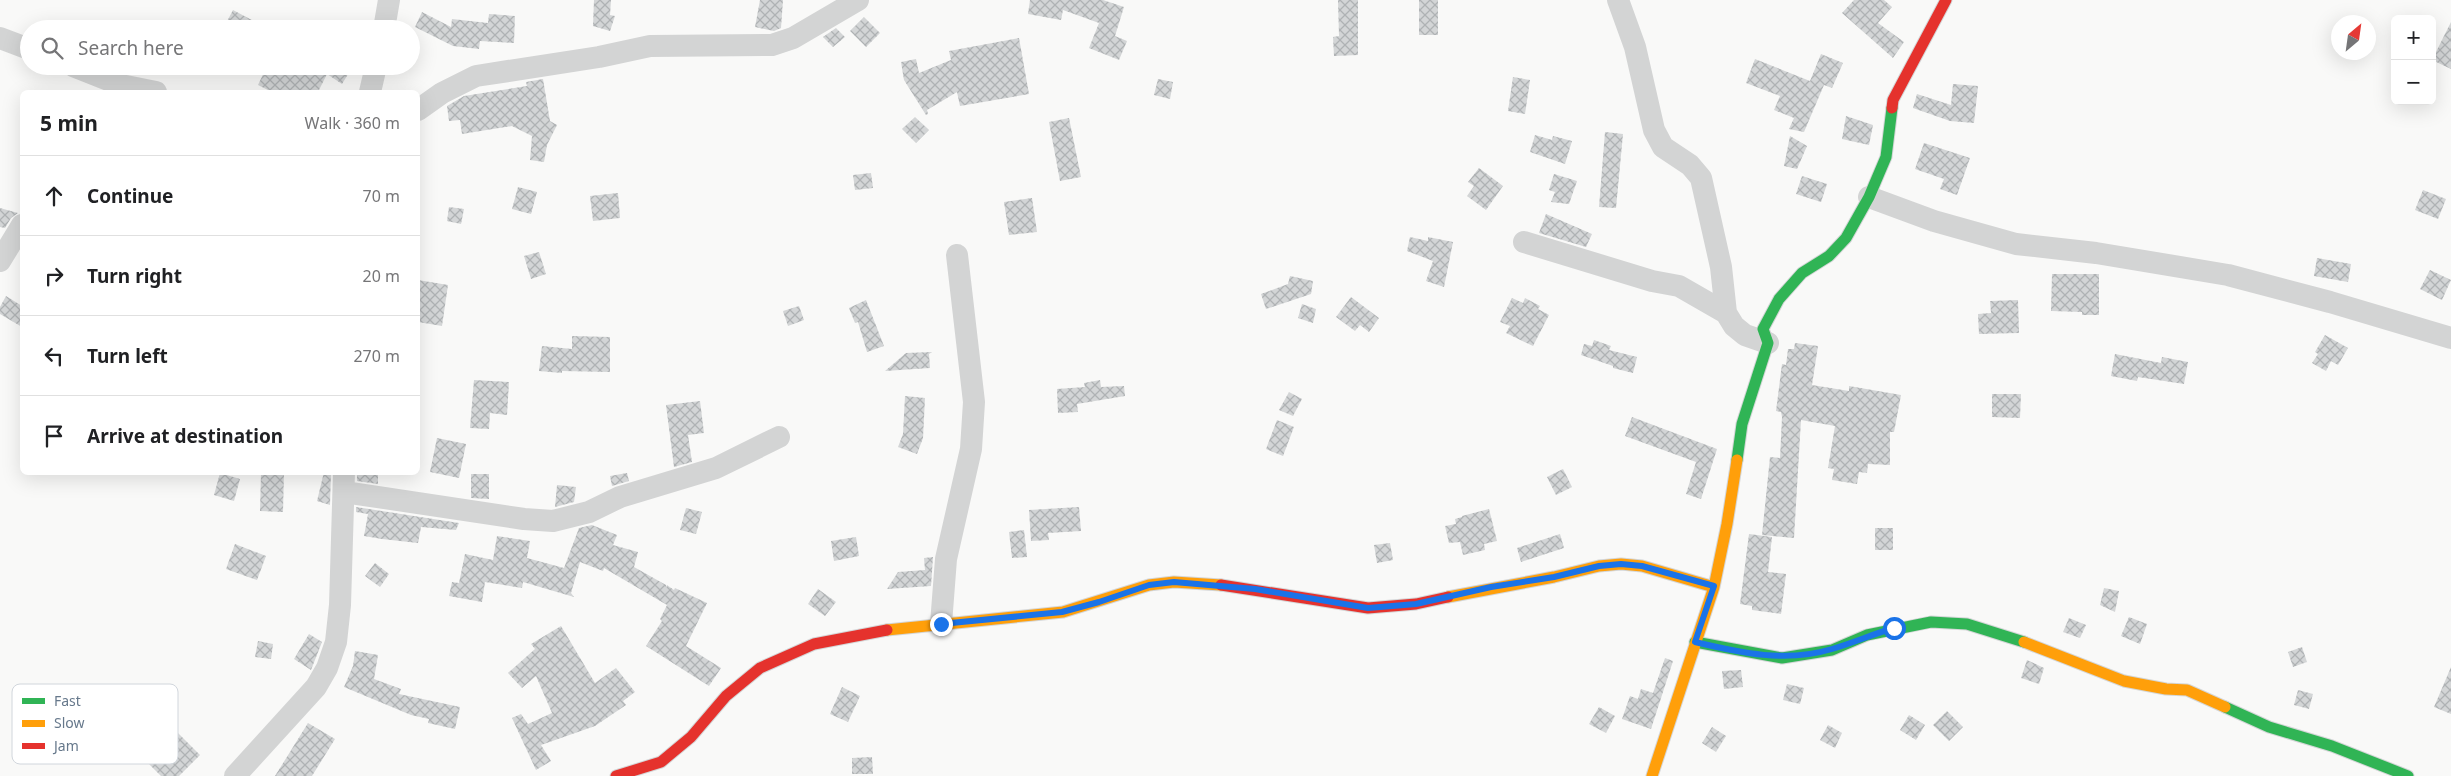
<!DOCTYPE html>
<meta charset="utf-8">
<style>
body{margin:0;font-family:"Noto Sans",sans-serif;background:#f6f6f6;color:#202124}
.controls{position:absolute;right:15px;top:15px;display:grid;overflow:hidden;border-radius:8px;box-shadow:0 5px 20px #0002}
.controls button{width:45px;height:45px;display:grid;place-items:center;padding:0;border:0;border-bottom:1px solid #e0e0e0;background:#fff;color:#202124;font:25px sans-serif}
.compass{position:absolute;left:2331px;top:15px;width:45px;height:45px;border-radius:50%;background:#fff;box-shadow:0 5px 20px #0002;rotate:29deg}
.stop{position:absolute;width:15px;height:15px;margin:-11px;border:4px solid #1a73e8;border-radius:50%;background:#fff}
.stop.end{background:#1a73e8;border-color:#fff;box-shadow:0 1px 5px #0008}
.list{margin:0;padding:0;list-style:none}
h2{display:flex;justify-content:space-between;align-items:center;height:65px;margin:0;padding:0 20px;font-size:21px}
h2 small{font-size:16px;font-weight:400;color:#757577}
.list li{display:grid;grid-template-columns:32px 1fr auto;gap:15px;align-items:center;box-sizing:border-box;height:80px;padding:0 20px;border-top:1px solid #e0e0e0}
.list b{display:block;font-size:19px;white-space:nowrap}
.list em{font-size:16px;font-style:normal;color:#757577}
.icon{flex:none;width:28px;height:28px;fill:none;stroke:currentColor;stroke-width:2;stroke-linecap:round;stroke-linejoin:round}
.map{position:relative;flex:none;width:2451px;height:776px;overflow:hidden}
.search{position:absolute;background:#fff;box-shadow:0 5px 20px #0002;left:20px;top:20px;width:400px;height:55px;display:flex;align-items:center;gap:12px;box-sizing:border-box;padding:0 18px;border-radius:28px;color:#757577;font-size:19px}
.panel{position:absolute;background:#fff;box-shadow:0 5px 20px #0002;left:20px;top:90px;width:400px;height:385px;border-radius:8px}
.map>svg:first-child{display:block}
.building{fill:url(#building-cross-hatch)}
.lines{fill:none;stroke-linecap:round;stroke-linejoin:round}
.fast-casing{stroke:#d4d6d7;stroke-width:13}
.slow-casing{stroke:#d4d6d7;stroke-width:13}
.jam-casing{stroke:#d4d6d7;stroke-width:13}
.street{stroke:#d3d4d4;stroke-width:22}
.fast{stroke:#30b455;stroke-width:11}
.slow{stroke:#ff9f0a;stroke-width:11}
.jam{stroke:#e5322d;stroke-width:11}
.route{stroke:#1a73e8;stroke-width:6}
.key{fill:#fff;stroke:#d1d6dc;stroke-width:1}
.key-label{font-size:14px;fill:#66788b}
</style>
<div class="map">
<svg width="2451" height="776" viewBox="0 0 2451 776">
<defs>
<pattern id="building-cross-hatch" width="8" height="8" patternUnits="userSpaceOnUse" patternTransform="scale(1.25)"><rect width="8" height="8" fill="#d3d5d6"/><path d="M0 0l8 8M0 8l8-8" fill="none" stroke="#afb2b4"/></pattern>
</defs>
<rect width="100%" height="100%" fill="#f9f9f8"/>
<!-- building -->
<path class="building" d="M594,0H611L610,15L615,16L610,31L593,26Z
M760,0H783L781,28L774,31L755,27Z
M1030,0H1103L1124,7L1115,36L1127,41L1119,60L1089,48L1099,23L1063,10L1061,20L1028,14Z
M1338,0H1358V55L1334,56L1333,37L1339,36Z
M1419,0H1438V35H1419Z
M1854,0H1884L1892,7L1878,23L1904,42L1893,58L1842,13Z
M233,10L269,29H223Z
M422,12L451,27L452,19L488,23L489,14L515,16L514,43L480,41L479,49L453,46L415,27Z
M864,17L880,33L866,47L850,31Z
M2451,22V69L2432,60Z
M836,28L845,37L833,47L823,37Z
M1019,38L1029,94L960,106L957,92L927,110L928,114L926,115L904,80L901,62L916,59L919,73L951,60L949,51Z
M1821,54L1843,63L1832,88L1824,85L1804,132L1789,129L1794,118L1774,110L1780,96L1746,83L1755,59L1810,81Z
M267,66H353L342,84L327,74L318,92H272L258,85Z
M1513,77L1530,80L1525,114L1508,111Z
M543,79L550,121L557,125L547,145L544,162L530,160L532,136L512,126L462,134L460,120L449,121L447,106L464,96L527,86L526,82Z
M1158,79L1173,82L1170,99L1154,95Z
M1953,84L1978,86L1974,123L1950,121L1913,108L1917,94L1951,105Z
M1846,116L1873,125L1869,145L1842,139Z
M915,117L929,130L916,143L902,129Z
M1069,118L1081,177L1060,181L1049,122Z
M1605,132L1623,134L1616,208L1599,207Z
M1535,135L1552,140L1553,136L1572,141L1565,164L1530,152Z
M1790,136L1807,146L1797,169L1784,166Z
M1924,143L1970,158L1957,195L1940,189L1944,179L1915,169Z
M1479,168L1503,186L1486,210L1467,196L1474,186L1468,182Z
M871,173L873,188L855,190L853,175Z
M1554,174L1577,181L1569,204L1551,202L1555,192L1549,190Z
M1802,176L1827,184L1821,202L1796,194Z
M518,187L537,192L531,214L512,209Z
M2423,190L2446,199L2438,219L2415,210Z
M618,193L620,218L593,221L590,196Z
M1032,198L1037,232L1009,235L1004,202Z
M449,207L464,209L461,224L447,221Z
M0,208L18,213L11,218L5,228L0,227Z
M1546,214L1592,234L1586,247L1539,233Z
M1410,237L1428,241V237L1453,242L1444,287L1426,281L1433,261L1407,251Z
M539,252L546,274L531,279L524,256Z
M2317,258L2351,264L2348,282L2314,276Z
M2430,270L2451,280L2442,300L2420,289Z
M2052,274H2099V315H2082V312L2051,311Z
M1290,276L1313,281L1311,294L1266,309L1261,294L1288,284Z
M418,280L448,285L442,326L418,322Z
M6,296L22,306V327L0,314V307Z
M1351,297L1379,318L1369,332L1360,325L1355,331L1336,317Z
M1512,298L1523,303L1525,298L1540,306L1538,309L1549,315L1533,346L1506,333L1510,326L1500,322Z
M866,300L884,346L867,352L858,322L855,323L849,308Z
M2018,300L2019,333L1979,334L1978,314L1991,313L1990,301Z
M1302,304L1316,309L1313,323L1298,318Z
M799,306L804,320L788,326L783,311Z
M2325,335L2348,348L2338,365L2331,361L2326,371L2312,363L2318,354L2315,352Z
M572,336L610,337V372L562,371V373L539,371L542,346L572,349Z
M1594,340L1611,346L1609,350L1637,357L1633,373L1613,368V366L1581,355L1584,344L1592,346Z
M1795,343L1818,346L1812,385L1849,391V386L1901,395L1894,432H1890V465L1868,464L1867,473L1859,472L1857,484L1832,480L1834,469L1828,468L1835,426L1801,420L1794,538L1762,535L1770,457L1780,458L1782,417L1781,412L1776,411L1782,364L1786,365L1788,349H1794Z
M932,352L929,354L930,368L885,371L906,353Z
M2115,354L2161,363L2162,357L2188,362L2184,384L2138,377L2137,381L2111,376Z
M474,380L509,382L507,415L490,413L489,429L470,428Z
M1100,380L1101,387L1124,386L1125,396L1077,404L1078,412L1058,413L1057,389L1085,387L1084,383Z
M1289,392L1302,399L1293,416L1279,410Z
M1992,394H2021L2020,418L1992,417Z
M905,396L925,398L923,438L917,454L898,447L903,434Z
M700,401L704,433L688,435L692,462L674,467L666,405Z
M1632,417L1717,449L1701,499L1686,494L1696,462L1625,436Z
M1277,420L1294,427L1283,456L1266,449Z
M437,438L466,444L459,478L430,472Z
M1563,469L1572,487L1556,495L1547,477Z
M261,472H284L283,512L260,511Z
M324,472H331L330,505L317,501Z
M357,472H378V484L357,481Z
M220,473L240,479L234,501L214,495Z
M627,473L629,481L612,486L610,476Z
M471,474H489V499L471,498Z
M557,485L576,487L574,502L555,507Z
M356,507L459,523L456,530L421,527L418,543L382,539L364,536L368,514L356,512Z
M1079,507L1081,531L1048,533L1049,540L1031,541L1029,510Z
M686,508L702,512L696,534L680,530Z
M1489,509L1497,541L1484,544L1485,550L1463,555L1460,542L1449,543L1445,526L1456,524L1455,519L1462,517V516Z
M592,525L617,535L613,545L638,552L634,567L666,585V588L667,585L674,590L675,588L707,603L686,646L721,668L709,686L646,646L662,621L660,619L667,605L604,568L603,571L580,562L571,593L574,597L523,582L522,588L485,582L482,602L449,596L452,582L459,583L465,554L493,560L497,536L530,541L527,558L564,568L579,528Z
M1875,528H1893V550H1875Z
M1024,530L1027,557L1012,558L1009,532Z
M1560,534L1564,548L1521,562L1517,548Z
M1749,534L1772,537L1768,572L1786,574L1781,614L1752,610V606L1740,604Z
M856,537L859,556L834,561L831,541Z
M1390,543L1393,560L1377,563L1374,545Z
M235,544L266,556L257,580L226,569Z
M933,557L931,586L887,589L898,572L925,570L924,558Z
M375,563L389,574L380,587L365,576Z
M2104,588L2119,591L2115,612L2100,605Z
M818,589L836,602L825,616L808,604Z
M2129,617L2147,624L2140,644L2121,636Z
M2069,618L2086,625L2080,638L2063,632Z
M561,626L595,683L616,668L635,692L623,701L626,705L595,726L541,745L551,761L536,770L512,718L521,714L528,724L552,713L536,676L522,688L508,673L535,649L531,644Z
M309,634L322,642L311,670L294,659Z
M258,641L273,644L271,659L255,657Z
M2302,647L2307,662L2293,667L2288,652Z
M355,651L378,655L374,679L401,689L399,694L460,707L455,729L428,723L429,719L411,715L344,687L353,666Z
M1665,658L1673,661L1651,729L1622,719L1630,696L1638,699L1641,689L1653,693Z
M2027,660L2044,668L2039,684L2021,678Z
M2451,667V714L2434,707Z
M1741,670L1743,687L1724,689L1722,671Z
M1787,684L1804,688L1800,704L1783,700Z
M842,687L860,696L848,722L830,714Z
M2298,690L2313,694L2309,709L2294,705Z
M1599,707L1615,716L1606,733L1589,724Z
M1947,711L1963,727L1949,741L1933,725Z
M1909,715L1925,725L1916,740L1900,730Z
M308,723L335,739L312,776H275Z
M1828,725L1842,733L1835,748L1820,740Z
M1712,727L1726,736L1716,752L1702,743Z
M174,729L200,755L179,776H161L144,759Z
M872,757L873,774H852V758Z"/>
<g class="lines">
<defs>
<path id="fast" d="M1737,460L1742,424L1768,343L1763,329L1779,299L1802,273L1829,256L1846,238L1869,197L1886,157L1892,108
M1695,642L1782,658L1832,650L1867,635L1931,622L1967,624L2024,642
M2225,707L2269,727L2332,746L2408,776"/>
<path id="slow" d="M1448,597L1554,577L1599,566L1621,564L1642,566L1714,587
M887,630L1063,612L1149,585L1174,582L1221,585
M2024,642L2124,681L2166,689L2187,690L2225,707
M1652,776L1714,587L1727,524L1737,460"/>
<path id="jam" d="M1892,108L1893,100L1946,0
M1221,585L1368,608L1416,604L1448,597
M616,776L661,762L691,737L726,696L760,668L814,644L887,630"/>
</defs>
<!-- fast casing -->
<use href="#fast" class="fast-casing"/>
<!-- slow casing -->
<use href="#slow" class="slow-casing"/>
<!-- jam casing -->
<use href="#jam" class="jam-casing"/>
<!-- street -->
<path class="street" d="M1618,0L1635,47L1654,130L1663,147L1690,165L1701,178L1721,267L1726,313L1734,326L1745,335L1768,343
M384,29L389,0
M0,38L29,49
M73,66L121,85L156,92
M370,92L376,66
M418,110L442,93L476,76L599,57L650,46L772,45L793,38L858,0
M1869,197L1934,221L2016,244L2096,253L2228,275L2330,302L2451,338
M1524,242L1652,281L1679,286L1726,313
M0,261L22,225
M344,492L524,519L553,521L589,512L620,497L716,468L779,437
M941,624L946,559L971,449L974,402L957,255
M235,776L316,687L327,668L336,642L340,605L344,472"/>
<!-- fast -->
<use href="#fast" class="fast"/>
<!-- slow -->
<use href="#slow" class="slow"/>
<!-- jam -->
<use href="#jam" class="jam"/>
</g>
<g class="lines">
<!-- route -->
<path class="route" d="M941,624L1062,612L1099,602L1149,585L1174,582L1255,589L1368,608L1416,604L1491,587L1554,577L1599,566L1621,564L1642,566L1714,586L1695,642C1741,653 1786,663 1832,649C1853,643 1873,634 1894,628"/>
</g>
<!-- legend -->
<rect x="12" y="684" width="166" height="80" rx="8" class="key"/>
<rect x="22" y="698" width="23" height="6" fill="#30b455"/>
<rect x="22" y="720" width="23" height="7" fill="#ff9f0a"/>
<rect x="22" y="743" width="23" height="6" fill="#e5322d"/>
<g class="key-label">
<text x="54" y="706">Fast</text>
<text x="54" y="728">Slow</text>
<text x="54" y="751">Jam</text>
</g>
</svg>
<div class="controls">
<button>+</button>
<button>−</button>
</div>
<svg class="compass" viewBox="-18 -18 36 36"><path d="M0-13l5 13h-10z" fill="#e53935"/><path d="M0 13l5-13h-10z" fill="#757577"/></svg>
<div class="stop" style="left:1894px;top:628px"></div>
<div class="stop end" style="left:941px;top:624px"></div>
<div class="search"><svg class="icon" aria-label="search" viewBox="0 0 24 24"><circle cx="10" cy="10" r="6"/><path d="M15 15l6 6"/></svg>Search here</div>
<section class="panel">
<h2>5 min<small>Walk · 360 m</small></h2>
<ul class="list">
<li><svg class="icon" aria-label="ahead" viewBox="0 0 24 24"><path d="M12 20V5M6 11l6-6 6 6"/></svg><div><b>Continue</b></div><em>70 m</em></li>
<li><svg class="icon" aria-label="right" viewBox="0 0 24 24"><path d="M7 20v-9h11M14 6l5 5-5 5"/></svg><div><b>Turn right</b></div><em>20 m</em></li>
<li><svg class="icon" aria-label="left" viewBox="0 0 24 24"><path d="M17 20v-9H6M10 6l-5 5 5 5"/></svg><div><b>Turn left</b></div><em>270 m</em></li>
<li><svg class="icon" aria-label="arrive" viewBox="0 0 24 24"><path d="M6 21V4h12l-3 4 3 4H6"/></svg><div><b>Arrive at destination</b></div></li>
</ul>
</section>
</div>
